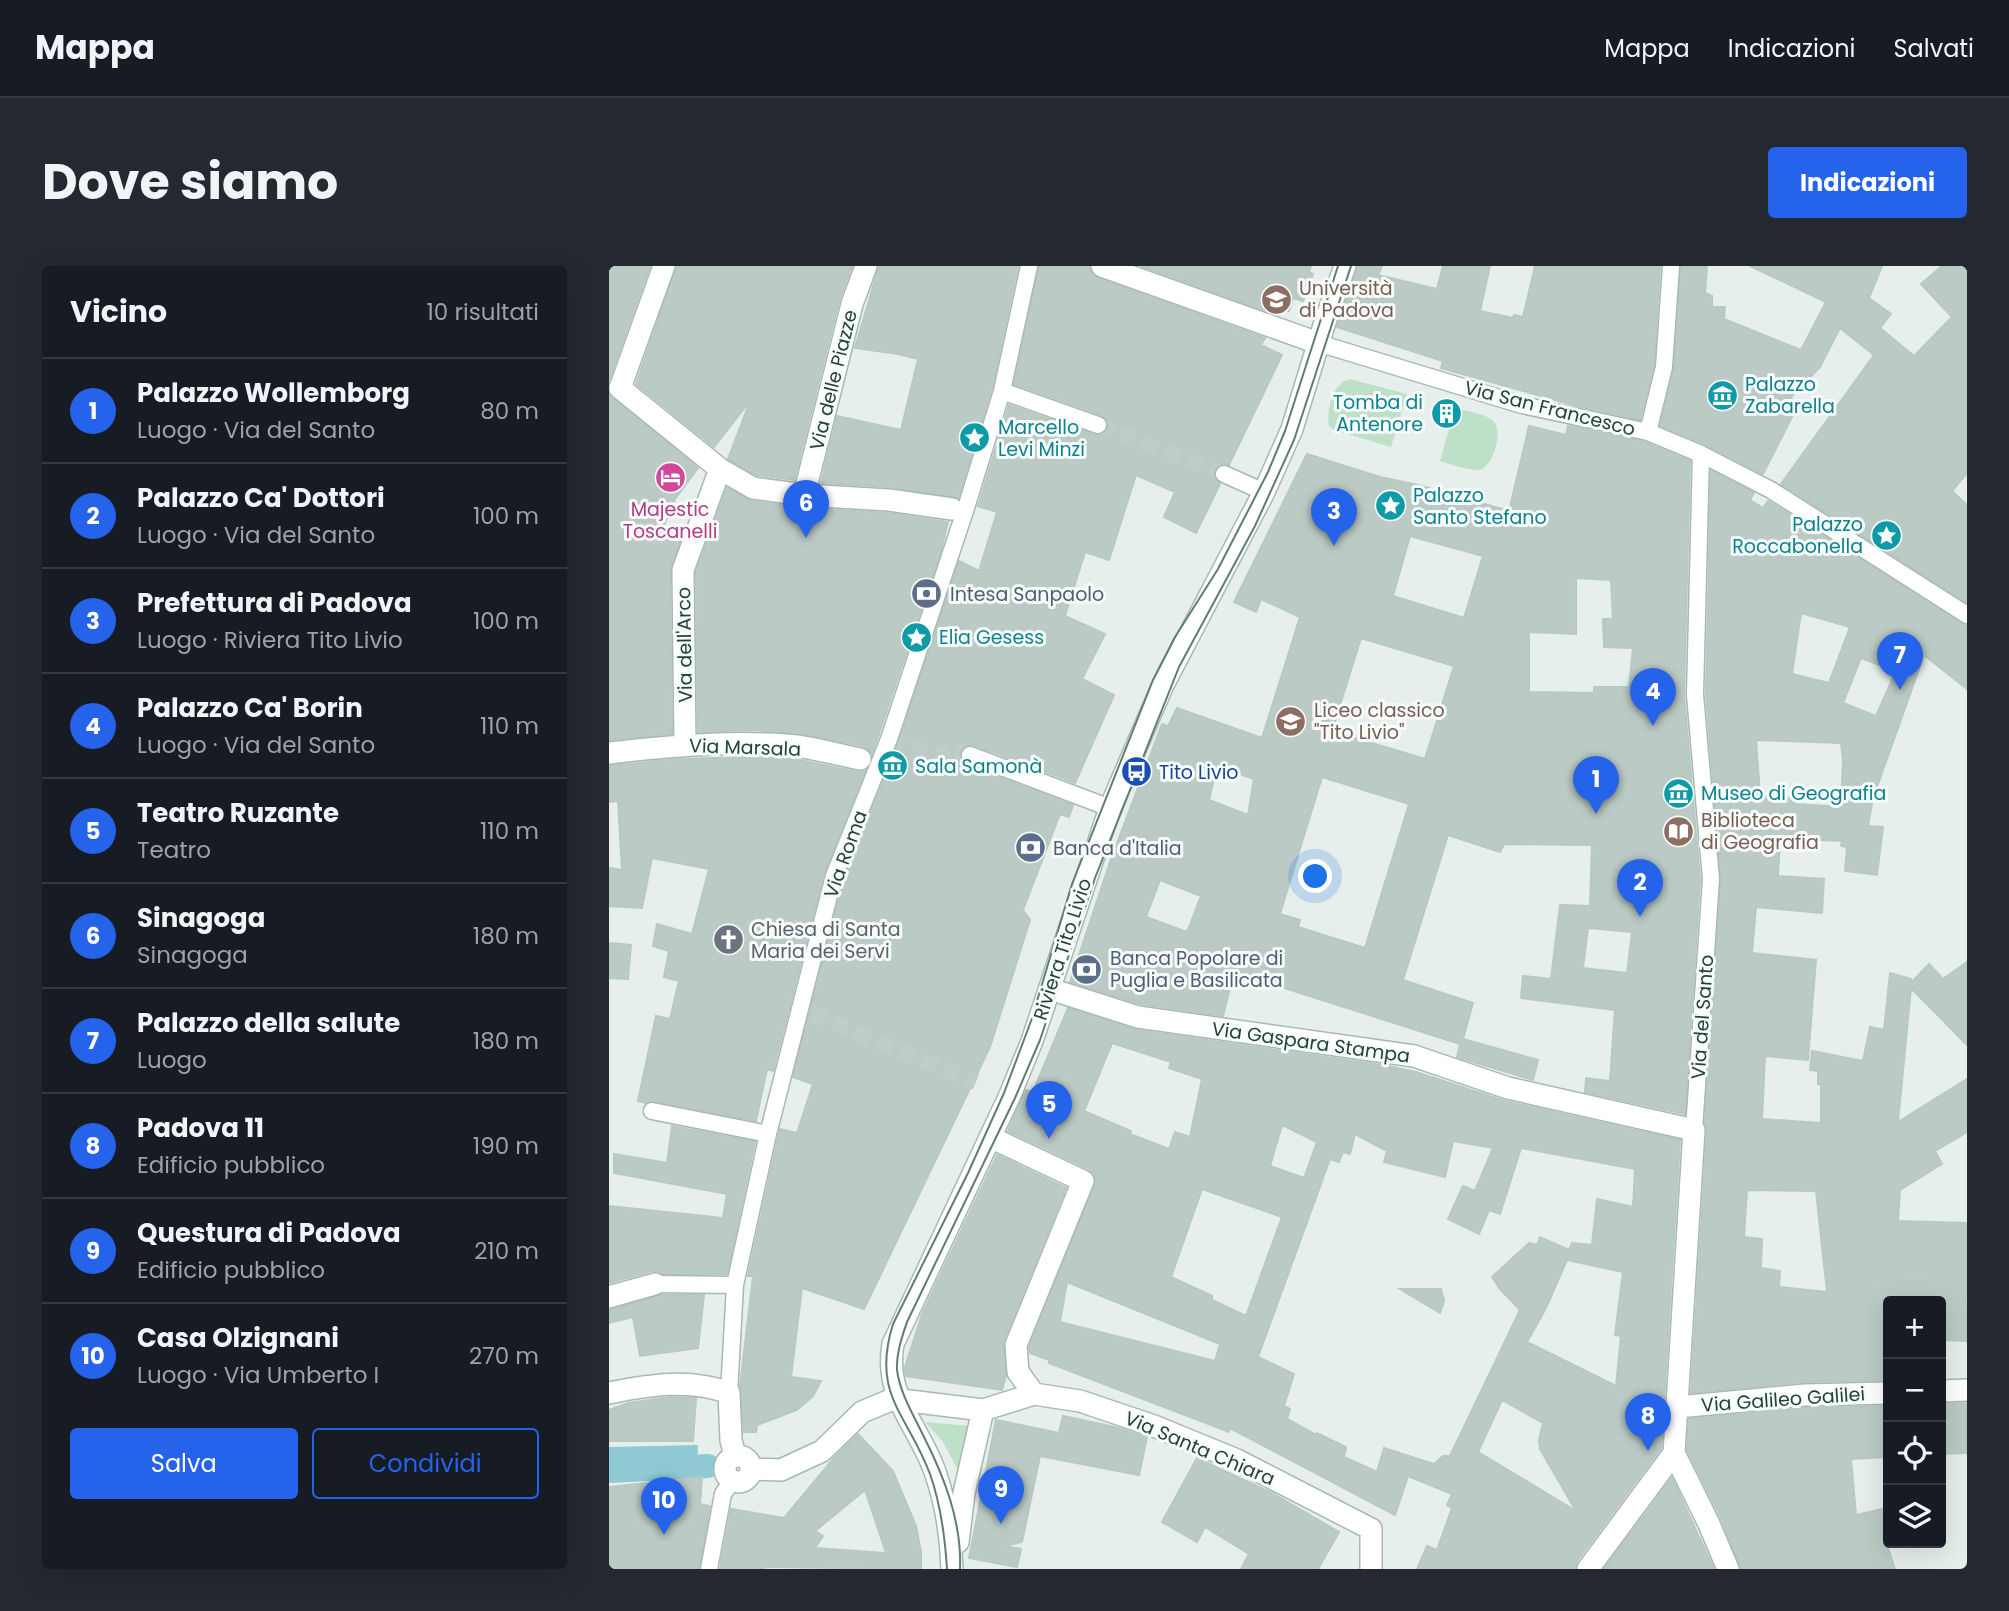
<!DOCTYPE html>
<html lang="it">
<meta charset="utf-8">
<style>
body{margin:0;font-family:Poppins,sans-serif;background:#242831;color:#f1f3f6}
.controls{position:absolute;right:21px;bottom:21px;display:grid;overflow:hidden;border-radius:7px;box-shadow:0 7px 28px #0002}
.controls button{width:63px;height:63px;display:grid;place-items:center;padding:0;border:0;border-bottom:2px solid #363941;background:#171b24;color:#f1f3f6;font:35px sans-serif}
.you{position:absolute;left:707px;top:611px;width:24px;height:24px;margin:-18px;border:5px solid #fff;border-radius:50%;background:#1a73e8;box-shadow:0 0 0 10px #1a73e833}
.badge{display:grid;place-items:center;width:46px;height:46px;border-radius:50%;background:#2563eb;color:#fff;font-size:23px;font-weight:700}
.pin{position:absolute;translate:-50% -58px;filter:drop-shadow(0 2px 4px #0008)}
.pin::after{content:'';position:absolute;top:37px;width:24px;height:21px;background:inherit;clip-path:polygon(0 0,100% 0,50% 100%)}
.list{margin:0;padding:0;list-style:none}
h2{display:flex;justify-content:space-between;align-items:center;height:91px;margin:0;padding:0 28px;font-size:30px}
h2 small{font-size:23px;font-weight:400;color:#9ea1a6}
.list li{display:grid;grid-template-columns:46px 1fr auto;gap:21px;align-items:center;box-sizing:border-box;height:105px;padding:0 28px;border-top:2px solid #363941}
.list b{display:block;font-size:26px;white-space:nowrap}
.list p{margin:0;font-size:23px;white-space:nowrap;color:#9ea1a6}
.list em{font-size:23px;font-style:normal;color:#9ea1a6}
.actions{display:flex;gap:14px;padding:21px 28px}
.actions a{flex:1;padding:16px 0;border:2px solid #2563eb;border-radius:7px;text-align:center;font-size:24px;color:#2563eb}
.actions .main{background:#2563eb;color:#fff}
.icon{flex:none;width:38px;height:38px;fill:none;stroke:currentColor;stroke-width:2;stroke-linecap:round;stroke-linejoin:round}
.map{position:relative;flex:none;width:1358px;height:1303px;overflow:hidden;border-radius:7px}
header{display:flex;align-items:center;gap:42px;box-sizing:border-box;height:98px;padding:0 35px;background:#171b24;border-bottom:2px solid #363941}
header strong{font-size:33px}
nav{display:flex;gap:38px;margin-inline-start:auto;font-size:24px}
.intro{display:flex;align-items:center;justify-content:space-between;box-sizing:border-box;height:168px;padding:0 42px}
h1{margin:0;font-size:49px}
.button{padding:18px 32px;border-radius:7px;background:#2563eb;color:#fff;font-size:24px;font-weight:700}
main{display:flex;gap:42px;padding:0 42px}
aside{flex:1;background:#171b24;border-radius:7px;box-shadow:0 7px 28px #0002}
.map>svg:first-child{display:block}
.green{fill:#bfe0c8}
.water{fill:#8ec9d4}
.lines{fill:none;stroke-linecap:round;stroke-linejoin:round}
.canal{stroke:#8ec9d4;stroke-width:24}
.building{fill:#bbcac4;stroke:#b8c9c2;stroke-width:2;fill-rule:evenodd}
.pedestrian-tunnel{stroke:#bfccc8;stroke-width:16;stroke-dasharray:16 8;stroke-linecap:butt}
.pedestrian-casing{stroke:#a8b8b2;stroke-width:19}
.minor-casing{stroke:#a8b8b2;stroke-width:24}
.pedestrian{stroke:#fff;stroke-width:16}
.minor{stroke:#fff;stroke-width:21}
.tram{stroke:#5f7d75;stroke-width:2}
.labels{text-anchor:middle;stroke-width:6;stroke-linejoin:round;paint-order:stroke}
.education-label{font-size:19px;fill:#785e54;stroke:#f7fbf9;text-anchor:start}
.street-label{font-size:19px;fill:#24423a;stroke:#f7fbf9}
.culture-label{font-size:19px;fill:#0d838f;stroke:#f7fbf9;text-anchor:start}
.hotel-label{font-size:19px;fill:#b23c85;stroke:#f7fbf9}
.service-label{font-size:19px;fill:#4e5e75;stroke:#f7fbf9;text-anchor:start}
.transit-label{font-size:19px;fill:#164399;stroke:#f7fbf9;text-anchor:start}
.worship-label{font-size:19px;fill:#5b616d;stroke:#f7fbf9;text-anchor:start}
</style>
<header>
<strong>Mappa</strong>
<nav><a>Mappa</a><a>Indicazioni</a><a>Salvati</a></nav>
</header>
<div class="intro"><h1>Dove siamo</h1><a class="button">Indicazioni</a></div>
<main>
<aside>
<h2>Vicino<small>10 risultati</small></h2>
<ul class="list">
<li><span class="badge">1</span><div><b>Palazzo Wollemborg</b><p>Luogo · Via del Santo</p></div><em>80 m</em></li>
<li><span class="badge">2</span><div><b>Palazzo Ca' Dottori</b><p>Luogo · Via del Santo</p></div><em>100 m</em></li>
<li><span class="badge">3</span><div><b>Prefettura di Padova</b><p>Luogo · Riviera Tito Livio</p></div><em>100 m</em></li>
<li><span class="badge">4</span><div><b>Palazzo Ca' Borin</b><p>Luogo · Via del Santo</p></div><em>110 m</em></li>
<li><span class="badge">5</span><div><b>Teatro Ruzante</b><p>Teatro</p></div><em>110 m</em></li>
<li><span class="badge">6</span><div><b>Sinagoga</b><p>Sinagoga</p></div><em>180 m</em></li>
<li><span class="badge">7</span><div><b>Palazzo della salute</b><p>Luogo</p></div><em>180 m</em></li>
<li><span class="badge">8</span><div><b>Padova 11</b><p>Edificio pubblico</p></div><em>190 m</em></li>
<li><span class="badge">9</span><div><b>Questura di Padova</b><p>Edificio pubblico</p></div><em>210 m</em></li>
<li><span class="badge">10</span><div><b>Casa Olzignani</b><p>Luogo · Via Umberto I</p></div><em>270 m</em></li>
</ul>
<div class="actions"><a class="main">Salva</a><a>Condividi</a></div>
</aside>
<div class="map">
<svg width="1358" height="1303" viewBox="0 0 1358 1303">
<rect width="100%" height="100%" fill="#e6efeb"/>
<!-- green -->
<path class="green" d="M741,113L798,128L782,181L725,164L720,160C717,144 724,116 741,113Z
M846,142C857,145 874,147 883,154C896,162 884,204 869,204C857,204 842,198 831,195Z
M316,1156L360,1160L349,1204L334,1176Z"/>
<!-- water -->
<path class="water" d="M89,1179L88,1206L20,1209L0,1213V1181Z"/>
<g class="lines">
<!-- canal -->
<path class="canal" d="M0,1205L99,1200"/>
</g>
<!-- building -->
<path class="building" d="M0,0H41L0,114Z
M68,0H243L230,35L185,214L148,209L119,193L141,135L105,181L27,118Z
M270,0H409L383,122L349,232L282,221L212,217L228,150L292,164L309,93L289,88L246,82Z
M430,0H480L483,8L489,12L656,72L652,79L673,89L620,199L613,198L606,203L605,210L611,218L587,267L555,251L566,226L527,209L500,294L476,286L456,350L496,368L473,413L505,429L466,517L365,479H359L352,485L351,491L357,499L464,539L460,551L451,548L414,644L421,654L381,781L255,1043L193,1022L182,1111L212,1115L204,1130L188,1144L148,1159L147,1166H135L131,1120L144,1010H139L171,863L188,867L204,818L184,811L235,613L290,476L350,295L370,305L388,246L369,240L400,139L486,169L495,167L499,162L497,153L493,149L405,118Z
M532,0H702L700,6L704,8L694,35L684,32L680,45L670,42L667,48Z
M749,0H773L769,9L828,23L834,0H881L871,45L904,52L905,49L914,51L926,0H1051L1045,99L1031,154L964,139L832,102L834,95L728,61Z
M1072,0H1098L1096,27L1103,30V41H1116L1115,53L1192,84L1217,36L1141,0H1273L1260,32L1282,48L1271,62L1305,90L1343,51L1312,18L1333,0H1358V207L1343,225L1358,239V337L1172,218L1265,89L1231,62L1211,101L1181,132L1190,137L1154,208L1096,178L1051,160L1065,102Z
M0,128L89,202L66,233L53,264L72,273L61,304L63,468L0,474Z
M920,160L957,169L959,160L1036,176L1081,195L1075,429L1091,613L1076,848L976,826L977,812L1001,815L1006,744L912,732L914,710L942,713L951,639L981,640L983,579L895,578L891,586L839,569L794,714L864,737L854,773L929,794L924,814L848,791L851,778L625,706L614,750L532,738L461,716L501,596L553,458L559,460L568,442L653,472L691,351L652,333L647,346L625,336L698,188L771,211L809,219L900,245ZM801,270L874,290L855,352L784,330ZM967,312L1002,314L1004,353H994L995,381L1024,382L1020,421H985V427L920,426V366L967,368ZM752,372L845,400L816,493L723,465ZM608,500L645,513L639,549L600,534ZM713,511L800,538L756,682L689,661L691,654L671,648ZM551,614L592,630L578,666L537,651ZM979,662L1023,666L1018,707L974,702Z
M1102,205L1145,227L1141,234L1154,242L1159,235L1358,359V423L1315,389L1264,532L1259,560L1274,561L1268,609L1236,605L1238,581L1232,580L1233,575L1171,572L1169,610L1215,613L1213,647L1147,641L1143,687L1207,694L1199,794L1156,790L1153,853L1212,857V818H1209V805L1201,804L1203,785L1254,795L1261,761L1275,764L1281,707L1302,713V717L1320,698L1334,713L1358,696V779L1302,722L1289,856L1358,813V866L1326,885L1333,898L1291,924L1289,955L1358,957V1075L1332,1074V1035L1285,1031V1035H1279V1114L1195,1116L1082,1127L1098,865L1096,857L1112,614L1097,429ZM1192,347L1241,361L1220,417L1183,408ZM1252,392L1287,405L1267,450L1234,437ZM1147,474L1232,477L1234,495L1232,541L1186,538V533L1151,530ZM1138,924L1207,925L1218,1026L1170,1021L1171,1005L1152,1002L1153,973L1135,971Z
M118,222L142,235L194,242L279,247L339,256L332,285L263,488L254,480L190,467L141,464L89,466L87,306Z
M141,491L186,493L248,506L256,505L215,607L164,805L158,803L147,855L45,835L37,837L29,835L47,750L61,753L70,715L55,711L60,685L44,680L48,658L83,668L100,603L43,592L33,642L0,640V602L13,604L9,535L0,536V500L71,493Z
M0,677L22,679L19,713L0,712Z
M459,742L527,764L773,799L807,806L896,835L1071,874L1052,1182L968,1295L966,1303H808L818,1280L828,1284L843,1242L838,1239L843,1228L799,1210L786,1249L621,1162L620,1166L440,1097V1094L421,1087L420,1081L487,914L485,908L480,903L399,865L417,824L424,826ZM503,777L562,796L560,802L593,813L581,871L566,866L560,883L521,868L522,865L475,845ZM673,859L708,876L695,912L661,900ZM746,868L778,885L775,896L836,911L844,875L884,882L866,925L854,920L839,953L870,968L880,944L891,948L912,882L1026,903L1024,941L988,933L983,979L963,977L960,984L931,971L928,979L920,977L883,1011L891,1023L911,1044L841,1190H834L825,1198L775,1182L768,1206L735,1191L737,1181L708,1167L707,1169L678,1153L681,1143L675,1140L685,1108L649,1091L721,893L730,896L734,886L741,888ZM593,923L673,951L637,1050L603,1034V1030L562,1011ZM958,994L1014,1006L1006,1069L1012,1070L1007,1120L918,1076L937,1042ZM458,1016L611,1078L606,1095L451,1056ZM893,1134L934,1157L930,1174L931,1183L967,1245L869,1186Z
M63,860L146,876L118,1008H54L43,1005L0,1017V940L114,952L118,928L5,907V888L58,897Z
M388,889L457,922L395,1074L397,1110L393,1124L297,1110L296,1101L313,1048Z
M791,1023H832L835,1035L831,1047Z
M53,1029H95L89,1082L31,1090L24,1051L0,1057V1044Z
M61,1131L87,1132L84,1175H0V1144L19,1137Z
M1358,1137V1187L1332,1188V1138Z
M1279,1140V1191L1242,1193L1247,1249L1274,1243L1279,1262V1277H1283L1278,1279L1286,1303H1132L1112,1252L1078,1184L1080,1153L1197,1142Z
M454,1150L506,1161L538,1171L530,1209L431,1190L413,1276L395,1280L412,1283L408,1301L360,1292L387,1154L450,1167Z
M249,1168L284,1205L307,1260L312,1286V1303L155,1301V1303H111L122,1243L175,1252L225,1192ZM256,1224L277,1287L206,1282L214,1270L206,1265Z
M588,1192L663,1227L730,1266L709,1303H632L640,1288L596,1261L588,1276L553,1256Z
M93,1211L91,1238L101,1240L90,1303H0V1221Z
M1063,1212L1105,1303H995Z"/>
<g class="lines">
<!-- pedestrian-tunnel -->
<path class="pedestrian-tunnel" d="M489,159L615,208
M280,473L329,490L345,483L361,489
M202,748L367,816"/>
<defs>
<path id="pedestrian" d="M709,77L913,139L1039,166L1092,188L1162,224L1358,349
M393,125L489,159
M1039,166L1055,101L1062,0
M615,208L655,226
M361,489L501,542
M43,845L159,868
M1085,864L1102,613L1086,429L1092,188
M46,1018L126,1019
M120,1127L126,1019L159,868L225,610L280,473L356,245L393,125L420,0
M100,1303L114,1228L123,1215"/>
<path id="minor" d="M55,0L11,122L111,203L144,222L195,229L280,234L343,243
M493,0L709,77
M195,229L243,38L257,0
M76,478L74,304L111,203
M0,487C62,480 125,474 188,480C209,483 230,489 251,493
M441,723L529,751L805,790L899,822L1085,864L1065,1187L1100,1258L1119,1303
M381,871L474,915L407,1079L409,1106L425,1128
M0,1031L46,1018
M1332,1125L1358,1124
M0,1127C39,1119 82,1112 120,1127L122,1174L126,1190
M1069,1141L1196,1129L1279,1127
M116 1203a13 13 0 1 1 26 0a13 13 0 1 1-26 0Z
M142,1203L172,1204L213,1185L253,1146L284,1133L374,1144L425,1128L471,1135L545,1160L628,1194L762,1263V1303
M349,1276L355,1227L374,1144
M343,1303C342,1268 337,1236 325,1203C308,1158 275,1130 284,1078L401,829L423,775L501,542L553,421L655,226L683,163L716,56L736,0
M979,1303L1065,1187"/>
</defs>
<!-- pedestrian casing -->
<use href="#pedestrian" class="pedestrian-casing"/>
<!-- minor casing -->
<use href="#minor" class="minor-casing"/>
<!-- pedestrian -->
<use href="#pedestrian" class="pedestrian"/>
<!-- minor -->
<use href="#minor" class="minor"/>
<!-- tram -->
<path class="tram" d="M338,1303C336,1271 332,1239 321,1208C298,1147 262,1129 284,1058L359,907L395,827L422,755L463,618L544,414L566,371L609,303L659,206L676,165L729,0
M351,1303C353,1256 335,1210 314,1169C304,1148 291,1127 288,1104C287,1088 293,1071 298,1056L406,832L431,774L486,612L570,401L646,260L685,174L742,0"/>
</g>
<!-- icons -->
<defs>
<symbol id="university-disc" viewBox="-11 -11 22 22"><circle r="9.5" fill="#8d6e63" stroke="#f7fbf9"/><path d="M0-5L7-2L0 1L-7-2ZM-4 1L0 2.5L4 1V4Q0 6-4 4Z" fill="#fff"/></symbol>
<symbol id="museum-disc" viewBox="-11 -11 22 22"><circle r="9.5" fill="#0f9aa8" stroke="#f7fbf9"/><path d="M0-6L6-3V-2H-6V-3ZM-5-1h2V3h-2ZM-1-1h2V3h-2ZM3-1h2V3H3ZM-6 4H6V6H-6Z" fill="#fff"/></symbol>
<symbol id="building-disc" viewBox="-11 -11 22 22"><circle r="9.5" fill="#0f9aa8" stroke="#f7fbf9"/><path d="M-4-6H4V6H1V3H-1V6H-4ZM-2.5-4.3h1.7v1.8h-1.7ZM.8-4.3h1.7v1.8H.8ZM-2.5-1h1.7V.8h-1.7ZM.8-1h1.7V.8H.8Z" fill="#fff"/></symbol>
<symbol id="sight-disc" viewBox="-11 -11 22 22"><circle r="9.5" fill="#0f9aa8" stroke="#f7fbf9"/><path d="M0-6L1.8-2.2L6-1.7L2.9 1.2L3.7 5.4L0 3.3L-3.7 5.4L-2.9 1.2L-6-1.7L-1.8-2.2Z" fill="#fff"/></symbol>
<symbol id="hotel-disc" viewBox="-11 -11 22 22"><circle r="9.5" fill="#d1479c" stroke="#f7fbf9"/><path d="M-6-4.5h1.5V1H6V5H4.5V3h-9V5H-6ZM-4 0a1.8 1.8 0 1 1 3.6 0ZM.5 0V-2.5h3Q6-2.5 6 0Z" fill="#fff"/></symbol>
<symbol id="bank-disc" viewBox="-11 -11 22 22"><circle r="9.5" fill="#5c6f8a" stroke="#f7fbf9"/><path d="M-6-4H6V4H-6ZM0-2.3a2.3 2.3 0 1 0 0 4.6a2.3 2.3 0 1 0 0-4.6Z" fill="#fff"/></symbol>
<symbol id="school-disc" viewBox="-11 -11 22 22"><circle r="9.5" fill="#8d6e63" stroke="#f7fbf9"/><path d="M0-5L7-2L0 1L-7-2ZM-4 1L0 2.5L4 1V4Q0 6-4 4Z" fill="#fff"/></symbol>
<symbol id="bus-disc" viewBox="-11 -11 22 22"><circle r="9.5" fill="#1a4fb4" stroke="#f7fbf9"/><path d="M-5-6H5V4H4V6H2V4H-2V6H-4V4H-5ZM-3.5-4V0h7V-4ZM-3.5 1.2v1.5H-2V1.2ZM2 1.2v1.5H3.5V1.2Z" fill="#fff"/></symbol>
<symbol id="library-disc" viewBox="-11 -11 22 22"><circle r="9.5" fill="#8d6e63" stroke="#f7fbf9"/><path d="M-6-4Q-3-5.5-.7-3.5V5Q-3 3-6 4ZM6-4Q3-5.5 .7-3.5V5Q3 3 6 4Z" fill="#fff"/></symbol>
<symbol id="church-disc" viewBox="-11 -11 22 22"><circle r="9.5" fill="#6b7280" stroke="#f7fbf9"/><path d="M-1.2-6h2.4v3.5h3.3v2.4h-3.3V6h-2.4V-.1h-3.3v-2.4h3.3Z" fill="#fff"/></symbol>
</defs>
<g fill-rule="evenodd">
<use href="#university-disc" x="650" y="16" width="35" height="35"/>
<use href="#museum-disc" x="1096" y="112" width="35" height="35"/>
<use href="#building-disc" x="820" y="130" width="35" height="35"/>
<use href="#sight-disc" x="348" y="154" width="35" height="35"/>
<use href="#hotel-disc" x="44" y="194" width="35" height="35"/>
<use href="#sight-disc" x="764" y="222" width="35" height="35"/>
<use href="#sight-disc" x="1260" y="252" width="35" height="35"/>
<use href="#bank-disc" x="300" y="310" width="35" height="35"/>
<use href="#sight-disc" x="290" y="354" width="35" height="35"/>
<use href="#school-disc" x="664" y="438" width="35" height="35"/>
<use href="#museum-disc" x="266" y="482" width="35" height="35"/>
<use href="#bus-disc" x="510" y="488" width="35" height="35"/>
<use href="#museum-disc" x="1052" y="510" width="35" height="35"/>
<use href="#library-disc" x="1052" y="548" width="35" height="35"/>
<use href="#bank-disc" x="404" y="564" width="35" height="35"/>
<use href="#church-disc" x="102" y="656" width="35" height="35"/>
<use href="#bank-disc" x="460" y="686" width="35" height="35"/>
</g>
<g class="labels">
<!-- education labels -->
<g class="education-label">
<text x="690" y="29">Università<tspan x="690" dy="22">di Padova</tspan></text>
<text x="705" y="451">Liceo classico<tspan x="705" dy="22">"Tito Livio"</tspan></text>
<text x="1092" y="561">Biblioteca<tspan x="1092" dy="22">di Geografia</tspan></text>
</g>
<!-- street labels -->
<g class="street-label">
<text transform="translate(224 114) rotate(-76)" y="7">Via delle Piazze</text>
<text transform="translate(941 142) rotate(14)" y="7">Via San Francesco</text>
<text transform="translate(75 379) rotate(-91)" y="7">Via dell'Arco</text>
<text transform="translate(136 481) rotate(2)" y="7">Via Marsala</text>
<text transform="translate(236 588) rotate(-70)" y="7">Via Roma</text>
<text transform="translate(453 683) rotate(-72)" y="7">Riviera Tito Livio</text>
<text transform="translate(1093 751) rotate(-86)" y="7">Via del Santo</text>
<text transform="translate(702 776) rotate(8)" y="7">Via Gaspara Stampa</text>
<text transform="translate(1174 1133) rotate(-4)" y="7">Via Galileo Galilei</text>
<text transform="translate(591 1182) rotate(23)" y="7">Via Santa Chiara</text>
</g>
<!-- culture labels -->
<g class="culture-label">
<text x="1136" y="125">Palazzo<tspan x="1136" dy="22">Zabarella</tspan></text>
<text x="814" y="143" text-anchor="end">Tomba di<tspan x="814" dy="22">Antenore</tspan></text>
<text x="389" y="168">Marcello<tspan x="389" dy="22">Levi Minzi</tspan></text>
<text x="804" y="236">Palazzo<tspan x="804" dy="22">Santo Stefano</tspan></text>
<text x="1254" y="265" text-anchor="end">Palazzo<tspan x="1254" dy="22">Roccabonella</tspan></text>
<text x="330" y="378">Elia Gesess</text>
<text x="306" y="507">Sala Samonà</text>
<text x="1092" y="534">Museo di Geografia</text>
</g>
<!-- hotel labels -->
<g class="hotel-label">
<text x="61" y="250">Majestic<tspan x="61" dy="22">Toscanelli</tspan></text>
</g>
<!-- service labels -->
<g class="service-label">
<text x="341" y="335">Intesa Sanpaolo</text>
<text x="444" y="589">Banca d'Italia</text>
<text x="501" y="699">Banca Popolare di<tspan x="501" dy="22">Puglia e Basilicata</tspan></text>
</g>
<!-- transit labels -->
<g class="transit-label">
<text x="550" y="513">Tito Livio</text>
</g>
<!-- worship labels -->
<g class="worship-label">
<text x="142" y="670">Chiesa di Santa<tspan x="142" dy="22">Maria dei Servi</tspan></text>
</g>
</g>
</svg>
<div class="controls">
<button>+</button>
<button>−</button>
<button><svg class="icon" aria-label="locate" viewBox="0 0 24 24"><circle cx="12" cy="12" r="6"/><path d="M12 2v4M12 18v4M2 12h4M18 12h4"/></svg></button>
<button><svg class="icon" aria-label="layers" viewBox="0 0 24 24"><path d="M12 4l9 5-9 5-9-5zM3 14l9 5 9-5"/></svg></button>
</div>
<div class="you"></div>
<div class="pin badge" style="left:987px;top:548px">1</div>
<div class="pin badge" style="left:1031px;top:651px">2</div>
<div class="pin badge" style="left:725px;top:280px">3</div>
<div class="pin badge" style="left:1044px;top:460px">4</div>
<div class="pin badge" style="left:440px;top:873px">5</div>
<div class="pin badge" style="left:197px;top:272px">6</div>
<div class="pin badge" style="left:1291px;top:424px">7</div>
<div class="pin badge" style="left:1039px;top:1185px">8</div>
<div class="pin badge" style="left:392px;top:1258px">9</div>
<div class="pin badge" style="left:55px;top:1269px">10</div>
</div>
</main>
